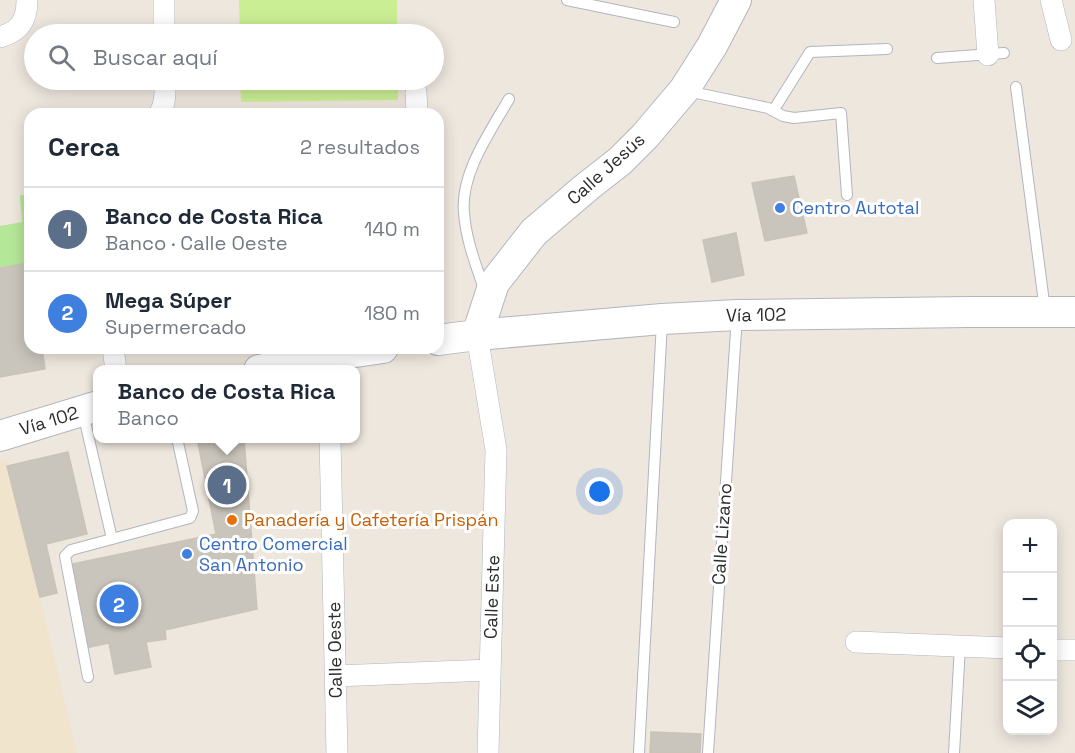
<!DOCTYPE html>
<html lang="es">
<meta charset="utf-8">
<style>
body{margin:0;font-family:"Space Grotesk",sans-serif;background:#f2f2f3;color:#1f2937}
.controls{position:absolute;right:18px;bottom:18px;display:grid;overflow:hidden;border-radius:12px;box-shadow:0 3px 15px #0003}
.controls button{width:54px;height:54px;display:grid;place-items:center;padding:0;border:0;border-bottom:2px solid #e0e1e3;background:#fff;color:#1f2937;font:30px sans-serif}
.you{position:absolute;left:600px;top:492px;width:21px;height:21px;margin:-15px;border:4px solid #fff;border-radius:50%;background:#1a73e8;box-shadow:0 0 0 9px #1a73e833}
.badge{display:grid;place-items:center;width:39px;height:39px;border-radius:50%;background:#db2777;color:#fff;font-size:20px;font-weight:700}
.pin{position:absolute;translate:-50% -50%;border:3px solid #fff;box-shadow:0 2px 6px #0006}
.popup{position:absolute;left:93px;top:365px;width:267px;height:78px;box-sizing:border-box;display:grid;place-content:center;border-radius:12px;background:#fff;filter:drop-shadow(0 2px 4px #0005);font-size:20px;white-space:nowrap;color:#747a83}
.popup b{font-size:22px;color:#1f2937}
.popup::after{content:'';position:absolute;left:50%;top:100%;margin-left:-12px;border:12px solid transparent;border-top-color:#fff}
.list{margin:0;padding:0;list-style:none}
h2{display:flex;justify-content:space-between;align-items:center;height:78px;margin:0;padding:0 24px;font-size:26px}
h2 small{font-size:20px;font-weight:400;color:#747a83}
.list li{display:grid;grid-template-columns:39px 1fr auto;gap:18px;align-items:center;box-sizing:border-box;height:84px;padding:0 24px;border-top:2px solid #e0e1e3}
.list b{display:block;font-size:22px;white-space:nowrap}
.list p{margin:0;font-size:20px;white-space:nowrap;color:#747a83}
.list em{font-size:20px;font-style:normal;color:#747a83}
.icon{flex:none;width:33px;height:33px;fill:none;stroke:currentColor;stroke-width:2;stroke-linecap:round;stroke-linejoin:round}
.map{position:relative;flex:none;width:1075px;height:753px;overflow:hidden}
.search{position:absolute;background:#fff;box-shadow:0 3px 15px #0003;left:24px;top:24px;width:420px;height:66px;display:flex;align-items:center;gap:15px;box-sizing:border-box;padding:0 21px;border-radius:33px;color:#747a83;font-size:22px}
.panel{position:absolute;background:#fff;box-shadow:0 3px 15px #0003;left:24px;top:108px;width:420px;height:246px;border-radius:18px}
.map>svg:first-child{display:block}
.education{fill:#f0e4cd}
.green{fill:#b5e798}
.pitch{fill:#caee94}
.building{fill:#c9c5bc;stroke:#cac3b7;stroke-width:1.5}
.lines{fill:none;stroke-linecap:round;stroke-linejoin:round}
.lane-casing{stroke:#b2b5c0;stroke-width:12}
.street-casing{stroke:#b2b5c0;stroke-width:22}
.secondary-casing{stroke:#b2b5c0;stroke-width:32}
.lane{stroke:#fff;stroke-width:10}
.street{stroke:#fff;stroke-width:21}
.secondary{stroke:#fff;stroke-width:30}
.shop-dot{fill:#3f7fe0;stroke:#fff;stroke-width:2}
.food-dot{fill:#e8710a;stroke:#fff;stroke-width:2}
.labels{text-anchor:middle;stroke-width:6;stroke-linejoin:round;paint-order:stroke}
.street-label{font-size:18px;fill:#2c2c2c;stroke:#fff}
.shop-label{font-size:18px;fill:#366cbe;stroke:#fff;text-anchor:start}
.food-label{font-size:18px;fill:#c56008;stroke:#fff;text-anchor:start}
</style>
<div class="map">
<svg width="1075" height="753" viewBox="0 0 1075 753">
<rect width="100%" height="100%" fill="#eee7de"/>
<!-- education -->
<path class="education" d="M7,459L77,753H0V462Z"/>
<!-- green -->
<path class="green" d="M20,195H30V263L0,268V226L22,222Z"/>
<!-- pitch -->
<path class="pitch" d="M239,0H397V34H240Z
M240,80H398V100L241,102Z"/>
<!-- building -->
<path class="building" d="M794,176L807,233L765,241L752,183Z
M736,233L744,275L712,282L703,240Z
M30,263V348H42L45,369L0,377V268Z
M197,438H244L257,609L165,630L166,639L146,642L151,667L115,674L109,643L85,648L69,573L73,564L216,534Z
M68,452L87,534L46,544L57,593L40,597L7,466Z
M651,732L701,734L700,753H650Z"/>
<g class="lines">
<defs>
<path id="lane" d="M567,0L674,22
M937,58L1004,53
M1016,87L1045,310
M687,91L768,108L783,116L794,118L841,113L847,195
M773,111L810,52L887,49
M484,289C476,265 466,240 464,213C460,174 490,132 509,99
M83,413L112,539
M88,677L65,556L71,550L190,518L193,511L177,438
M639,753L662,322
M708,753L737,316
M954,753L960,646"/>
<path id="street" d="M164,0V34
M984,0L988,55
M1051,0L1061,40
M0,37C20,31 27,21 27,0
M416,92L417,114
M159,114C166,104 165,92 165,80
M477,335L496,450L488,753
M113,348L116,370
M273,348L276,366
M330,438L337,753
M856,642L1008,648
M1052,650H1075
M335,676L490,670"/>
<path id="secondary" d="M477,335L494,283L534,232L588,186L620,161L645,136L684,90L712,46L736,0
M438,340L477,335L662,319L737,315L970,312H1075
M259,370L328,356L383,348
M0,436L98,406"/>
</defs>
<!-- lane casing -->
<use href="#lane" class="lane-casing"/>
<!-- street casing -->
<use href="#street" class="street-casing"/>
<!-- secondary casing -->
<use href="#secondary" class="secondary-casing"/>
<!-- lane -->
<use href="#lane" class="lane"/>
<!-- street -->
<use href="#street" class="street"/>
<!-- secondary -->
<use href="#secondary" class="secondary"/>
</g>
<!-- markers -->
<g class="shop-dot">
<circle cx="780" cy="208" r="6"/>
<circle cx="187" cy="554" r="6"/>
</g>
<circle class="food-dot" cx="232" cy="520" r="6"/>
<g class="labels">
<!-- street labels -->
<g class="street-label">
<text transform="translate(606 169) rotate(-42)" y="6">Calle Jesús</text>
<text transform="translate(756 315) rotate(-1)" y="6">Vía 102</text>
<text transform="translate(49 421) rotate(-17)" y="6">Vía 102</text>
<text transform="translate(722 534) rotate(-86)" y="6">Calle Lizano</text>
<text transform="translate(492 597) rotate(-88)" y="6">Calle Este</text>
<text transform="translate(335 650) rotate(-91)" y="6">Calle Oeste</text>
</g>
<!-- shop labels -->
<g class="shop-label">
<text x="792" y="214">Centro Autotal</text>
<text x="199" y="550">Centro Comercial<tspan x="199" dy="21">San Antonio</tspan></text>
</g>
<!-- food labels -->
<g class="food-label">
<text x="244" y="526">Panadería y Cafetería Prispán</text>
</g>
</g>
</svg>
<div class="controls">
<button>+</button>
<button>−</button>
<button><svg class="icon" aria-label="locate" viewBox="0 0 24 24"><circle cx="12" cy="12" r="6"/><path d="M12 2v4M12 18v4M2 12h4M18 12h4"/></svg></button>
<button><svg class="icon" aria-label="layers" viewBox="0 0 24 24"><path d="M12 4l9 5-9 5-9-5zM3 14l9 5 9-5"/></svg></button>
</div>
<div class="you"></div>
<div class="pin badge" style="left:227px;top:485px;background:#5c6f8a">1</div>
<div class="popup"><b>Banco de Costa Rica</b>Banco</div>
<div class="pin badge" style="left:119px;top:604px;background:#3f7fe0">2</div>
<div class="search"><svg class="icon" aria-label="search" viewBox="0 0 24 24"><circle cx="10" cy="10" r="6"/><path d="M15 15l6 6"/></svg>Buscar aquí</div>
<section class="panel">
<h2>Cerca<small>2 resultados</small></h2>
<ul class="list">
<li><span class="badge" style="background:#5c6f8a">1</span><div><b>Banco de Costa Rica</b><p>Banco · Calle Oeste</p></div><em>140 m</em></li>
<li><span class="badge" style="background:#3f7fe0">2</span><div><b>Mega Súper</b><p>Supermercado</p></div><em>180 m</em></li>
</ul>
</section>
</div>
